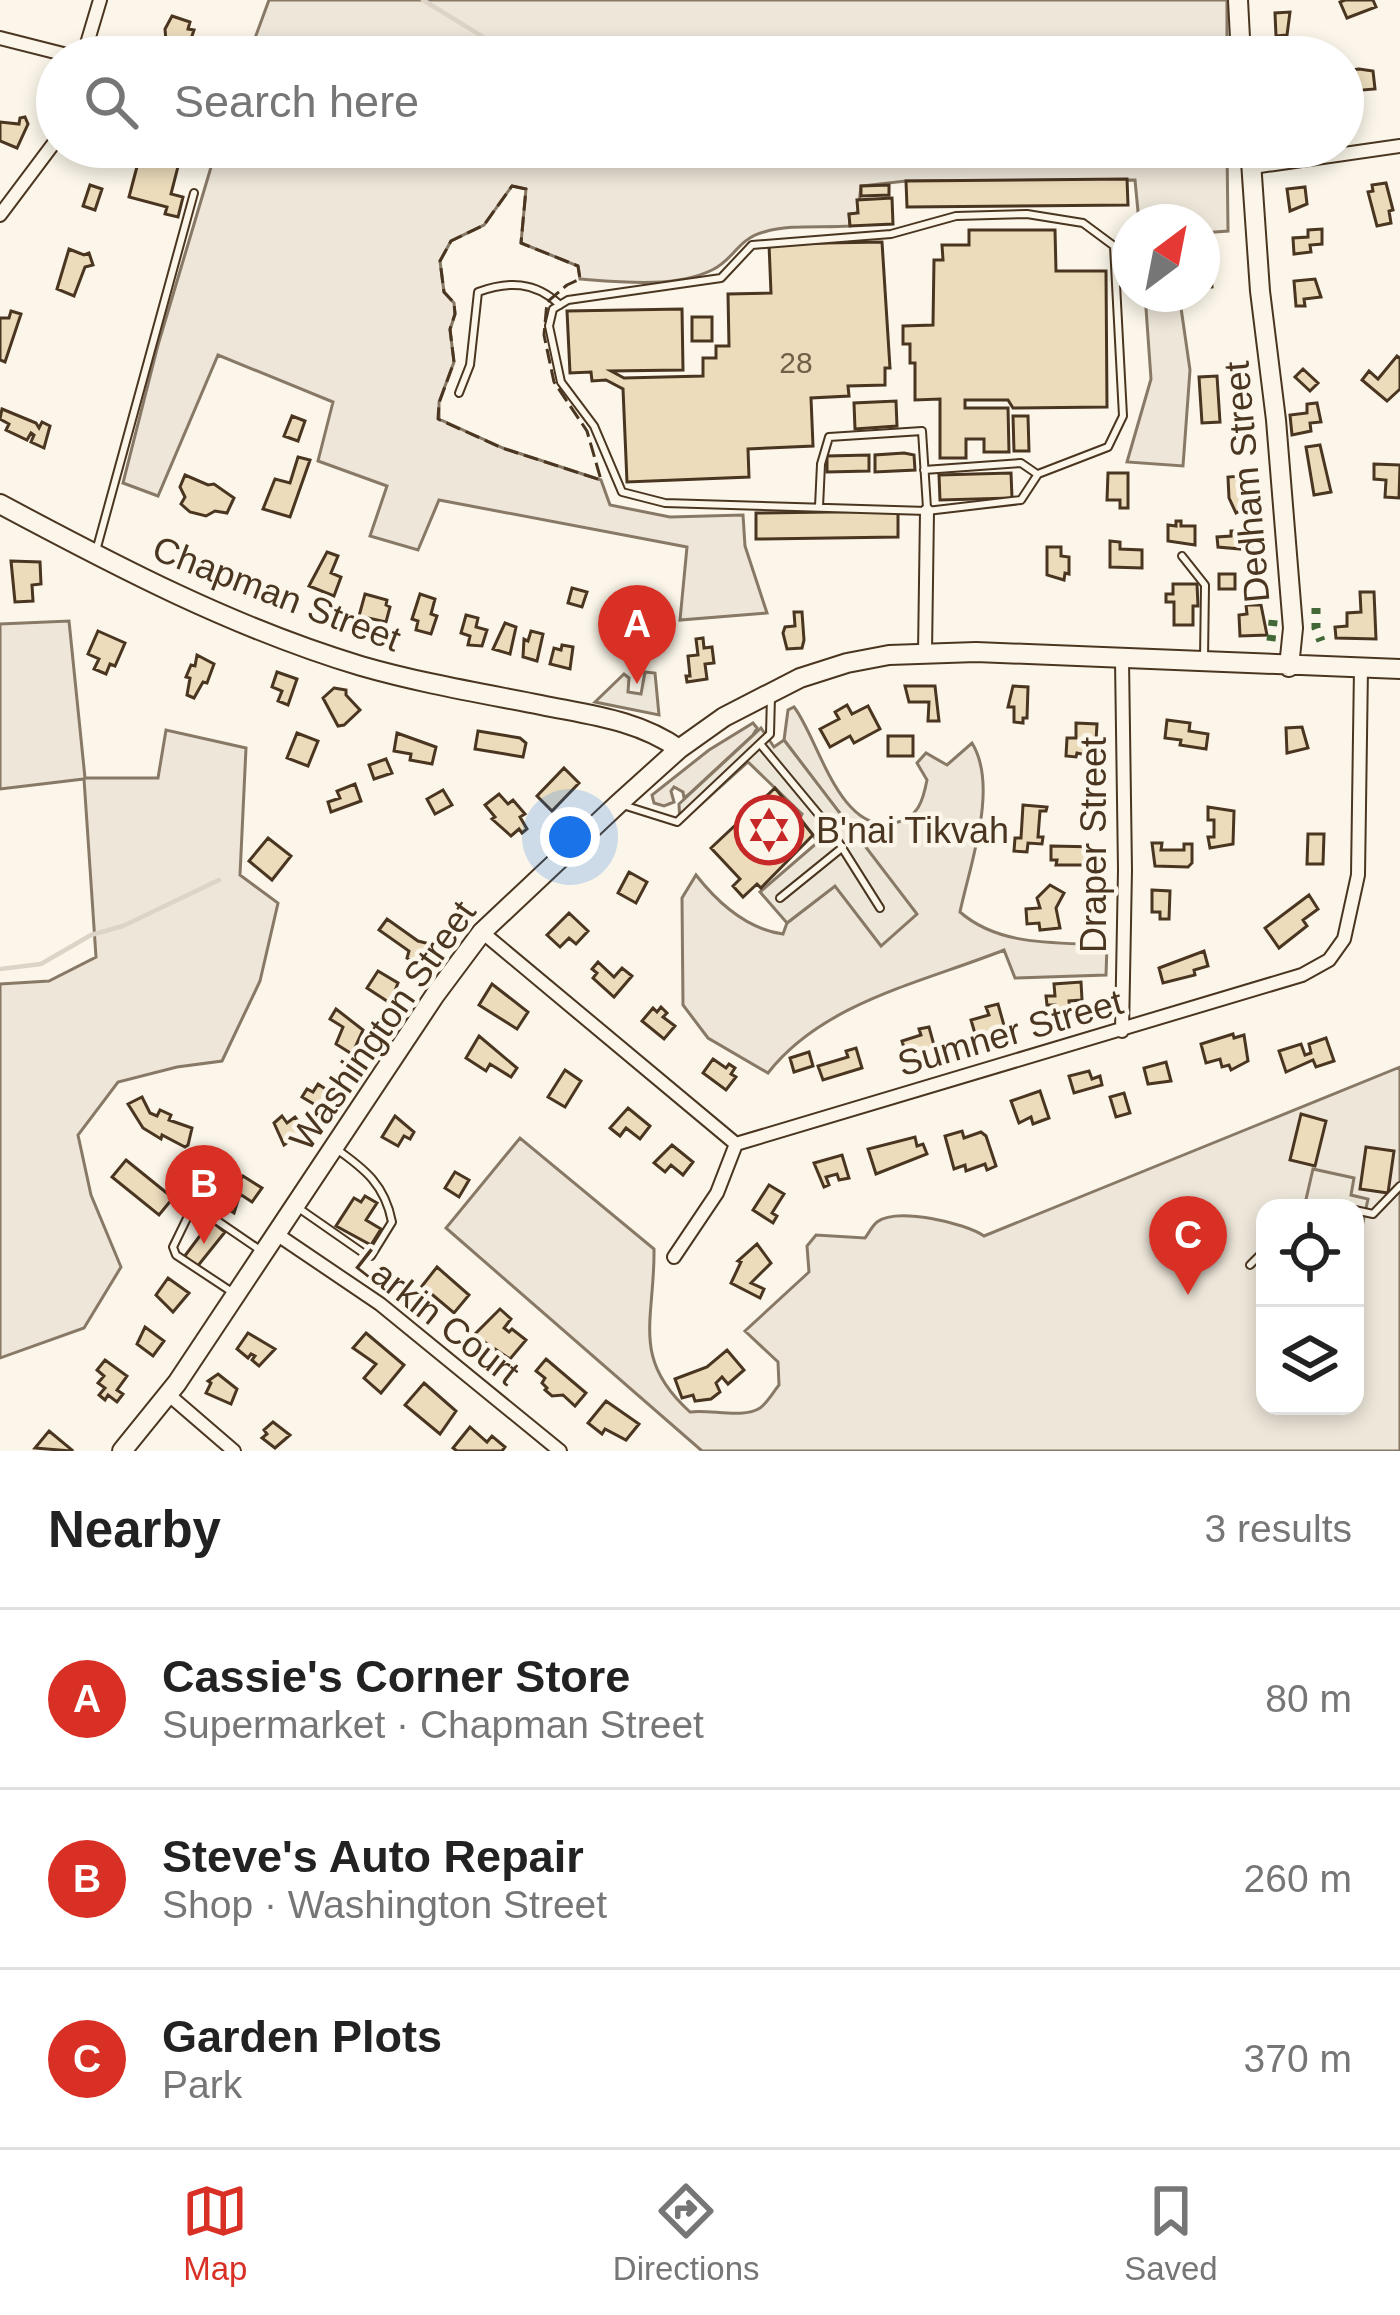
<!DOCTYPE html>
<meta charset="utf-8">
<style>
body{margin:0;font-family:Arial,sans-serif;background:#f6f6f6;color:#222}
.controls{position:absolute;right:36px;bottom:36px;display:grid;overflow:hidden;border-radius:24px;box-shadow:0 6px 18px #0003}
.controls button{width:108px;height:108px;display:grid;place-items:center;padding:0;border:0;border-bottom:3px solid #e0e0e0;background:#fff;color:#222;font:60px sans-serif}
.compass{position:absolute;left:1112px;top:204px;width:108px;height:108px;border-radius:50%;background:#fff;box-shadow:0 6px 18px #0003;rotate:32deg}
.you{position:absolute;left:570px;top:837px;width:42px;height:42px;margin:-30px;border:9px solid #fff;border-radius:50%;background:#1a73e8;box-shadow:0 0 0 18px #1a73e833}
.badge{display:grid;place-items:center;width:78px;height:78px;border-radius:50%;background:#d93025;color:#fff;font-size:39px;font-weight:700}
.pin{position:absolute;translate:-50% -99px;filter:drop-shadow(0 3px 6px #0008)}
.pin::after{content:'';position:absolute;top:63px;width:42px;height:36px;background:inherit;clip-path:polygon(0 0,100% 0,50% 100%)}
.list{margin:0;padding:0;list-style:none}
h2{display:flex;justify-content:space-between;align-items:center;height:156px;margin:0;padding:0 48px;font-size:51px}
h2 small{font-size:39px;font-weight:400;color:#767676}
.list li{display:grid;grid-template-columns:78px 1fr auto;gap:36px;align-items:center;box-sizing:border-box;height:180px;padding:0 48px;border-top:3px solid #e0e0e0}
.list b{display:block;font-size:45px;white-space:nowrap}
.list p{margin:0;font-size:39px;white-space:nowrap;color:#767676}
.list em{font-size:39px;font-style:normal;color:#767676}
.icon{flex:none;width:66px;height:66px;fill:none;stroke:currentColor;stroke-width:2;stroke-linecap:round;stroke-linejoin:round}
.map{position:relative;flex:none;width:1400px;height:1451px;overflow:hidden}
.search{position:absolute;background:#fff;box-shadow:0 6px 18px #0003;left:36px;right:36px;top:36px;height:132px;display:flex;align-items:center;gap:30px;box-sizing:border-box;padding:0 42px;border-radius:66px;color:#767676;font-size:45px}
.sheet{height:696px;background:#fff}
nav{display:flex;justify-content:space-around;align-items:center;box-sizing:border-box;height:168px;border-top:3px solid #e0e0e0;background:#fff;font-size:33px;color:#767676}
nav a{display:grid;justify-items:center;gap:6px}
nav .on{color:#d93025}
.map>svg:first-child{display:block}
.green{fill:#ede6d9;stroke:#887966;stroke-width:3;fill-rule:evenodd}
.parking{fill:#ede7d9;stroke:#887966;stroke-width:3}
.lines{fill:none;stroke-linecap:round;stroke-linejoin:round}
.stream{stroke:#dcd4c6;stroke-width:4.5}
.building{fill:#ecdcbc;stroke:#4a3520;stroke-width:3}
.lane-casing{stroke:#4a3520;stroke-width:10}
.street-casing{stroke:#4a3520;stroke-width:16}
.secondary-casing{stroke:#4a3520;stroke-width:22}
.lane{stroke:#fbf6e9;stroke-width:6}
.street{stroke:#fbf6e9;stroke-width:12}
.secondary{stroke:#fbf6e9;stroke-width:18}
.hedge{stroke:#436837;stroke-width:9;stroke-dasharray:6 9;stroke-linecap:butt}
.fence{stroke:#4a3520;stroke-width:3;stroke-dasharray:15 6;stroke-linecap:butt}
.labels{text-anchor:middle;stroke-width:9;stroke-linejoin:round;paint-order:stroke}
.number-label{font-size:30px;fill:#725f47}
.street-label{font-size:36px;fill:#4a3520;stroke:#fbf6e9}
.poi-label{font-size:36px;fill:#4a3520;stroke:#fbf6e9;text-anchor:start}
</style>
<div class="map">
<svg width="1400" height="1451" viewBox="0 0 1400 1451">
<rect width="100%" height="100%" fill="#fbf6e9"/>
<!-- green -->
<path class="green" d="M269,0H1227V57H248Z
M217,147H1227L1228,231L1202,233V222H1139L1135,180L906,181L861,186L858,213L849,214L850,226C823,228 790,224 764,232C737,239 734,260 712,270C676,288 620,282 580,279L578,266L521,243L526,189L512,186L484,225L451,241L440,261L444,292L454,303L455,314L450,330L454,362L439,402V419L503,448L601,480L610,505L670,517L743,515L745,546L767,613L680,620L687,547L439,500L418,550L370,536L387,486L318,461L333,402L218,355L158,496L123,483L158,345Z
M1145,294H1179L1190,370L1183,466L1127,462L1151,379Z
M69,621L85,778H158L166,730L246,748L240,875L278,903L260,981L222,1061L177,1067L118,1082L78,1135L91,1195L121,1267L84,1328L0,1358V984L49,981L96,957L84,779L0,789V624Z
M794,707C818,737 839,836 895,823C918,818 923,801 927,780L917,763L926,753L947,765L972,743C999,787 970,864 960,912C1000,947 1057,942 1107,945L1106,975L1015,978L1004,950C924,982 823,1002 768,1073L708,1038L683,1005L682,898L696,875C718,903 747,929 783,934L787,923L835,886L863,844L784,740L788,710Z
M753,723L757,728L753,735L688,795L684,798L683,792L674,787L671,791L674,802L664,806L654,803L652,795L709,750Z
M1400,1067V1451H702L446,1228L520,1138L654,1249C655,1320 630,1358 690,1412C710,1409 743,1419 760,1408C767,1403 774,1391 779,1385L778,1362L745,1331L809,1272L807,1246L816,1235L865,1238C869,1233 872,1226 877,1222C897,1207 966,1223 984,1236ZM1265,1208H1355V1406H1265Z"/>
<!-- parking -->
<path class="parking" d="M645,672L655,673L659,715L595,702L624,674L629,678L628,692L641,694Z
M761,728L774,747L784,740L917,914L881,946L835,886L787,923L760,892L818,842L800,818L802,814L748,762L680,823L679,804Z
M1313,1169L1354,1178L1351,1195L1368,1199L1360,1236L1355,1235V1208H1304Z"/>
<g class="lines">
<!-- stream -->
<path class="stream" d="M423,0L516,57
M653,147L665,158L726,147
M834,147L964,166L1014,147
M0,969L41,964L91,935L123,926L219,880"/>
</g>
<!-- building -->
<path class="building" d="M1345,0H1373L1376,7L1347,18L1340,2Z
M1290,12L1287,35L1276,36L1275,13Z
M172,16L190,22L188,29L194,30L190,42L184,41L179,57L154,53L158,39L166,41L165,29Z
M1359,69L1373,71L1375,89L1351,91L1349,70Z
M25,117L28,124L17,148L0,141V122L19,124L20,118Z
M117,147H183L171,194L183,197L178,217L165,214L167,207L129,197L139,159L115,153Z
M1127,179L1128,205L907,207L906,181Z
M1386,183L1393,210L1389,211L1391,223L1377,226L1368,192L1373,191L1372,185Z
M90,185L102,189L95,210L83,206Z
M889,185V195L861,196V186Z
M1305,187L1307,204L1290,211L1287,189Z
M892,198L893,224L850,226L849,214L858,213L857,200Z
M1322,229V244L1310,245L1311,252L1294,254L1293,238L1308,237V230Z
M969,230H1055L1056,271H1106L1107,407L1013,408L1008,400H965V408H1008L1009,452H984V439H966V458H940V399L915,400V363H910V344H903V326L933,325L934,260H943L942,245H969Z
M882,242L890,368H885V385L848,386L849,396L811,398L813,446L748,449L749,477L627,482L623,389L606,380L592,381L591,372L570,373L567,311L682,309L683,370L611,371L624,378L703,376V358H716V346H729L728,294L771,293L769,244Z
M1202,247H1206L1207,262H1210L1212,287L1202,288Z
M69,249L84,255L89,253L93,265L85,267L74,296L57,289Z
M1315,279L1321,297L1304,299L1305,306H1296L1294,281Z
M11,311L21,314L5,362L0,360V318H9Z
M692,317H712V341H692Z
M1397,356L1400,358V389L1387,401L1362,380L1369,371L1378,379Z
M1303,369L1318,383L1310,391L1295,377Z
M1217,376L1220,422L1202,423L1199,377Z
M896,401L897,426L855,429L854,403Z
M1317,403L1321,422L1310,423L1311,431L1292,435L1290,415L1307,413V404Z
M2,409L36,423L39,428L42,422L50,426L44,448L31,442L34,435L31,433L27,440L6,430L9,424L0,419Z
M292,416L305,421L298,441L284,436Z
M1013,416H1028L1029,451H1014Z
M1320,445L1331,492L1314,495L1306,447Z
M904,453L914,455L915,470L875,472V455Z
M869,455V471L827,472V456Z
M298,457L310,460L290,517L263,509L275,479L290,483Z
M1374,464L1400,465L1399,498L1385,497L1386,480L1374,479Z
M1011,473L1012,498L940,500L939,475Z
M1108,473H1128V508H1120V500H1107Z
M185,475L208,485L214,484L234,498L227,513L215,511L206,516L190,512L181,504L185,497L180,487Z
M1240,476L1241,494H1249L1253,504L1236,513L1229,498L1228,477Z
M898,511V537L756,539V513Z
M1176,521H1181V526H1195V545L1168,541V525L1176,526Z
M1231,531H1251L1252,550L1218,547L1217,537L1231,536Z
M1110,541L1120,542V549L1142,550V568L1110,567Z
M1047,547H1061V556L1069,557V574L1065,573L1064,580L1047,575Z
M327,552L338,556L331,573L341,577L334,596L309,586Z
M11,561L40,562L41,584L32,585L33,601L15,602Z
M1219,574H1235V589H1219Z
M1173,584H1197L1198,606H1193V625H1174V602H1166V594H1173Z
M572,588L587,592L582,607L568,603Z
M1360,592H1374L1376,639L1336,638L1335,627L1347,626V613L1361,612Z
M365,594L387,600L386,605L390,607L386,622L359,616Z
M420,594L435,599L431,614L437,616L431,634L416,630L418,621L412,619Z
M1246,605H1261L1267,635L1240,636L1239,615L1247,614Z
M794,612H802L804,640L802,648L787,649L783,633L785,627L795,626Z
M466,615L478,618L476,627L487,630L482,646L468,645L470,636L461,633Z
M505,623L516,627L510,654L493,649Z
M98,631L125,643L115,666L110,664L106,674L94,669L99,659L88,654Z
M531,631L543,634L537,661L523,657L524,639L528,641Z
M703,638L704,648L712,647L714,663L705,664L707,679L687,682L686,676H690L688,656L698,655L696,639Z
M562,645L573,647L570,669L550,664L554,648L561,650Z
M197,655L214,664L207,683L203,682L194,698L187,695L190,678L186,677L191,665L195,666Z
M277,672L297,679L288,705L278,701L282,691L272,687Z
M905,686H935L939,721H928L929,702H909Z
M1013,686L1028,687L1027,718H1023V723L1014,722V707H1008Z
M334,688L346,690V695L360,710L344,725L338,726L323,698Z
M847,705L852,714L868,706L880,729L854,743L850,736L830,747L820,729L839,719L835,712Z
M1167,720L1190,723L1189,731L1208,734L1206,749L1180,745L1181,740L1165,738Z
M1076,723L1097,724L1095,757L1077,753L1076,757L1066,756L1067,738H1076Z
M1302,727L1308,748L1287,753L1286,728Z
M478,731L520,738L526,743L523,757L475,749Z
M297,733L318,741L308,766L287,758Z
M397,733L436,747L432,764L410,760L411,754L394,751Z
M888,736H913V756H888Z
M386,759L392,773L374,779L369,765Z
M564,768L579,783L552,811L537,796Z
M355,784L361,801L331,812L328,802L340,798L337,791Z
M775,788L813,835L761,888L757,884L743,897L733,886L740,879L711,848Z
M443,790L452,805L435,814L427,799Z
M499,794L508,804L513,800L525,814L520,817L527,829L522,833L519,829L511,836L492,819L495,817L485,805Z
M1023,805L1047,807L1046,811H1040L1038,837H1043L1042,844L1028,843L1027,852L1014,851L1015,838H1021Z
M1208,807L1234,811L1233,844L1210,848L1208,837H1214V820H1208Z
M1308,834H1324L1323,864H1307Z
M268,838L291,856L272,880L249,861Z
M1152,843H1162L1161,850H1184V844H1192V863L1188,867L1155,866Z
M1051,846L1098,847V865H1056L1057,860H1051Z
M629,872L647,882L636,903L618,893Z
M1050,885L1064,893L1056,908L1060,928L1040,930L1039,923L1027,924L1026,909L1040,908L1037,898Z
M1152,890L1170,891L1169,919H1160V912H1152Z
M1309,895L1318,909L1303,920L1307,926L1279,948L1265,928Z
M569,913L588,931L576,944L569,938L560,947L547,935Z
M387,919L418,941L430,944L435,951L423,967L407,958L409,951L379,930Z
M1204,951L1208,966L1194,970L1195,975L1163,983L1159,968Z
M598,962L614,977L622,968L632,976L614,997L593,978L597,973L592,969Z
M378,971L398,983L390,1003L367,988Z
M1081,982L1082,1000L1069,1001L1070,1012L1056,1013L1055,1005H1047L1046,996H1055L1054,984Z
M492,984L528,1012L517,1029L479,1005Z
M998,1004L1005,1029L976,1037L971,1020L989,1015L986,1007Z
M661,1007L667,1013L663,1017L675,1026L664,1039L642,1021L653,1008L657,1012Z
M336,1009L363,1030L352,1054L336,1044L343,1027L330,1019Z
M929,1027L935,1049L907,1058L902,1041L921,1035L919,1029Z
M1233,1034L1234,1038L1244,1035L1248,1061L1231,1070L1229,1065L1222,1067L1220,1059L1206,1063L1201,1044Z
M479,1036L517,1068L511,1077L490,1064L486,1071L466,1058Z
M1326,1038L1334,1061L1316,1067L1313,1060L1286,1072L1279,1051L1301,1044L1305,1055L1311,1053L1309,1044Z
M856,1048L862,1068L823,1080L818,1066L848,1057L846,1051Z
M809,1052L813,1066L794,1072L790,1058Z
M713,1059L726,1068L729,1064L735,1068L731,1074L736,1077L726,1090L703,1073Z
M1166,1062L1171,1081L1148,1084L1144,1068Z
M565,1070L581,1081L565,1107L548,1097Z
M1089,1071L1092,1079L1100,1076L1102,1085L1074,1093L1069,1076Z
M318,1084L339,1098L329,1113L302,1097L307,1089L313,1092Z
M1040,1091L1049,1118L1033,1124L1031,1117L1019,1123L1011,1101Z
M1124,1093L1130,1113L1116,1117L1110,1097Z
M142,1097L150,1113L157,1116L160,1110L171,1115L169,1120L192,1128L188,1145L185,1147L162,1135L161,1139L143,1128L128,1104Z
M628,1108L650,1126L640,1139L626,1128L620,1136L610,1128Z
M1301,1114L1326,1121L1315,1166L1290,1160Z
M282,1116L287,1123L295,1117L305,1130L284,1145L274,1123Z
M395,1116L414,1132L410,1139L404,1136L398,1146L382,1137Z
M962,1131L964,1138L981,1132L986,1136L996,1166L987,1170L985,1164L966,1171L965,1165L954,1169L945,1136Z
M915,1137L917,1146L923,1144L927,1154L876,1174L868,1149Z
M672,1145L693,1162L683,1175L671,1165L665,1172L654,1163Z
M1366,1147L1394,1151L1388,1193L1360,1189Z
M216,1150L231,1165L223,1176L206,1162Z
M842,1155L849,1178L839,1180L837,1174L826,1177L829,1185L824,1187L814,1163Z
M126,1160L173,1198L159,1215L112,1177Z
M455,1172L469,1180L459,1197L445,1188Z
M243,1176L262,1188L252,1202L240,1194L234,1213L220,1204L227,1194L217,1187L223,1178L236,1187Z
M769,1185L784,1194L772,1213L777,1216L773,1223L753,1210Z
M365,1196L377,1203L366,1220L381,1229L371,1245L336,1226L354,1198L361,1202Z
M211,1221L225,1232L197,1267L184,1257Z
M757,1244L771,1263L751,1283L764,1289L760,1298L731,1283L741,1262L738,1261Z
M437,1267L469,1295L454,1313L422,1286Z
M168,1278L189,1293L173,1312L156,1295Z
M500,1309L511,1319L504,1328L509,1332L512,1329L526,1340L510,1359L474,1335Z
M145,1327L164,1341L153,1356L137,1344Z
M248,1333L275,1349L259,1366L252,1360L255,1356L251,1354L248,1358L237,1349Z
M366,1333L404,1365L381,1393L364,1378L376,1364L353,1348Z
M727,1350L744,1370L728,1384L722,1377L716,1383L720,1392L711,1399L695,1401L693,1395L682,1398L675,1379L707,1367Z
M546,1359L586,1393L575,1406L563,1395L552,1396L545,1390L547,1388L542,1383L545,1378L536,1371Z
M105,1360L127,1376L117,1390L123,1394L117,1402L108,1395L105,1400L99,1395L105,1388L98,1383L104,1376L97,1370Z
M218,1374L237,1389L231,1404L206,1393L211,1383L208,1381Z
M424,1383L456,1411L440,1434L405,1405Z
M606,1401L639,1424L626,1440L605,1429L602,1434L588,1423Z
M273,1422L290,1435L275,1448L262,1438L267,1434L264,1430Z
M470,1427L487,1442L492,1436L505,1447L502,1451H457L453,1448Z
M49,1431L72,1450L71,1451L35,1448Z"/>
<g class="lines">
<defs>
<path id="lane" d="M1027,214L1083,223L1114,246L1123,416L1108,447L1038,474L1021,500L927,511L665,503L622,492L594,426L561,382L549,326L553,309L568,300L721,278L752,245L891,234L956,216Z
M459,393L470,365L478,292C508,281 535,281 560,305
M924,470L1021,463L1037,474
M819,507L821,464L829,437L922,431L927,508
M96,551L194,193
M1182,556L1205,585L1204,659
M761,745L829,827L880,908
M626,806L677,822L770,734L771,696
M780,898L843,847
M297,1207L366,1255L371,1256L392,1222C385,1185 365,1169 335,1148
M1314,1208L1322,1204L1343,1208
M1355,1210L1373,1214L1400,1186
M1250,1265L1265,1250
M235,1294L176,1255L173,1247L190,1212L200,1209L260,1250"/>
<path id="street" d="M0,38L75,57
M83,57L100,0
M1253,167L1400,146
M0,215L57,139
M925,653L927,511
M482,932L736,1144L1302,975L1329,960L1344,939L1358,875L1361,668
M1122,1031L1125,870L1122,660
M275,1233L380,1304L560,1451
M674,1257L717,1193L736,1144
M169,1395L234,1451"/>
<path id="secondary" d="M1238,0L1241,57
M1250,147L1260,291L1276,420L1293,628L1289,667
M0,504C116,566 234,628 361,666C420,683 480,693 541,705C590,715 638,720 679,749
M122,1451L177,1383L435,995L482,932L618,804L679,749L724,717L800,678L847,663L889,655L976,652L1400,669"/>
</defs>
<!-- lane casing -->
<use href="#lane" class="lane-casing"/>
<!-- street casing -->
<use href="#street" class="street-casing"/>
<!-- secondary casing -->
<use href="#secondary" class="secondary-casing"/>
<!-- lane -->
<use href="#lane" class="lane"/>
<!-- street -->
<use href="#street" class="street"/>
<!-- secondary -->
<use href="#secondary" class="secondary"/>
<!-- hedge -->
<path class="hedge" d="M1316,608V628L1321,641
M1271,641L1274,612"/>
<!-- fence -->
<path class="fence" d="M512,186L526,189L521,243L578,266L580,279L567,285L547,302L544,335L554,382L587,431L601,480L502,448L438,419L439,403L454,362L450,329L455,314L454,303L444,292L440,261L451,241L484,225Z"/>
</g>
<!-- icons -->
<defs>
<symbol id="synagogue-ring" viewBox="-11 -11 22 22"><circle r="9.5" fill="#fbf6e9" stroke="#c62828" stroke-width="1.5"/><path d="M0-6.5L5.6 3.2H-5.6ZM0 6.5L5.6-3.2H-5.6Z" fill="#c62828"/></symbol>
</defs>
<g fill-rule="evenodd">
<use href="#synagogue-ring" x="731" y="792" width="76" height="76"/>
</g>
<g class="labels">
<!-- number labels -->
<g class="number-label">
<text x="796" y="373">28</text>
</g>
<!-- street labels -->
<g class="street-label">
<text transform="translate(1246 482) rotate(-95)" y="13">Dedham Street</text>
<text transform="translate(277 593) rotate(21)" y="13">Chapman Street</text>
<text transform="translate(1093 845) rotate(-90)" y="13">Draper Street</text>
<text transform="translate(382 1025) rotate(-55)" y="13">Washington Street</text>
<text transform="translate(1010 1032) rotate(-16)" y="13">Sumner Street</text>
<text transform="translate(438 1316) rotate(38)" y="13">Larkin Court</text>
</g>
<!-- poi labels -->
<g class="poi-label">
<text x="816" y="843">B'nai Tikvah</text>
</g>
</g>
</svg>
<div class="controls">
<button><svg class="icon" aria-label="locate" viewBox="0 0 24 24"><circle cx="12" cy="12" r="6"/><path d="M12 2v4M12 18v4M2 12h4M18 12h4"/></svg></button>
<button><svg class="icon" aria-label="layers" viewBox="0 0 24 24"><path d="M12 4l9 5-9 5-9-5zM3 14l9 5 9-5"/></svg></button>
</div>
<svg class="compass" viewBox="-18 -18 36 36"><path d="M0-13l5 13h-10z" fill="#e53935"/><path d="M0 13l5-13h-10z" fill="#767676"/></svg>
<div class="you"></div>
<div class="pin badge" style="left:637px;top:684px">A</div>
<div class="pin badge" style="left:204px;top:1244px">B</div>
<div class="pin badge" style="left:1188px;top:1295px">C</div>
<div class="search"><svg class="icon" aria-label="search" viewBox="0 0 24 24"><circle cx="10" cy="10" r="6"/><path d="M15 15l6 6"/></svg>Search here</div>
</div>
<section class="sheet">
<h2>Nearby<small>3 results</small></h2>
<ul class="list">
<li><span class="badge">A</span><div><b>Cassie's Corner Store</b><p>Supermarket · Chapman Street</p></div><em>80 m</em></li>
<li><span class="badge">B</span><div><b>Steve's Auto Repair</b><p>Shop · Washington Street</p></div><em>260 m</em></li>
<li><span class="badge">C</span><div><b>Garden Plots</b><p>Park</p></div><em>370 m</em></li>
</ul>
</section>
<nav>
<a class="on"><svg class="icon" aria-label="map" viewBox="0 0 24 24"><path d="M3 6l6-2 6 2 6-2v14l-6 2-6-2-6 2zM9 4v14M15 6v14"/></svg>Map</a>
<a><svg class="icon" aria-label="directions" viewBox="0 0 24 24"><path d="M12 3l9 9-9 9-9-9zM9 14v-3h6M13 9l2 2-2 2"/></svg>Directions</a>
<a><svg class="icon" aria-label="saved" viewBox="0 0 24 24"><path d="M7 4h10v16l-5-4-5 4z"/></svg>Saved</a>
</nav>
